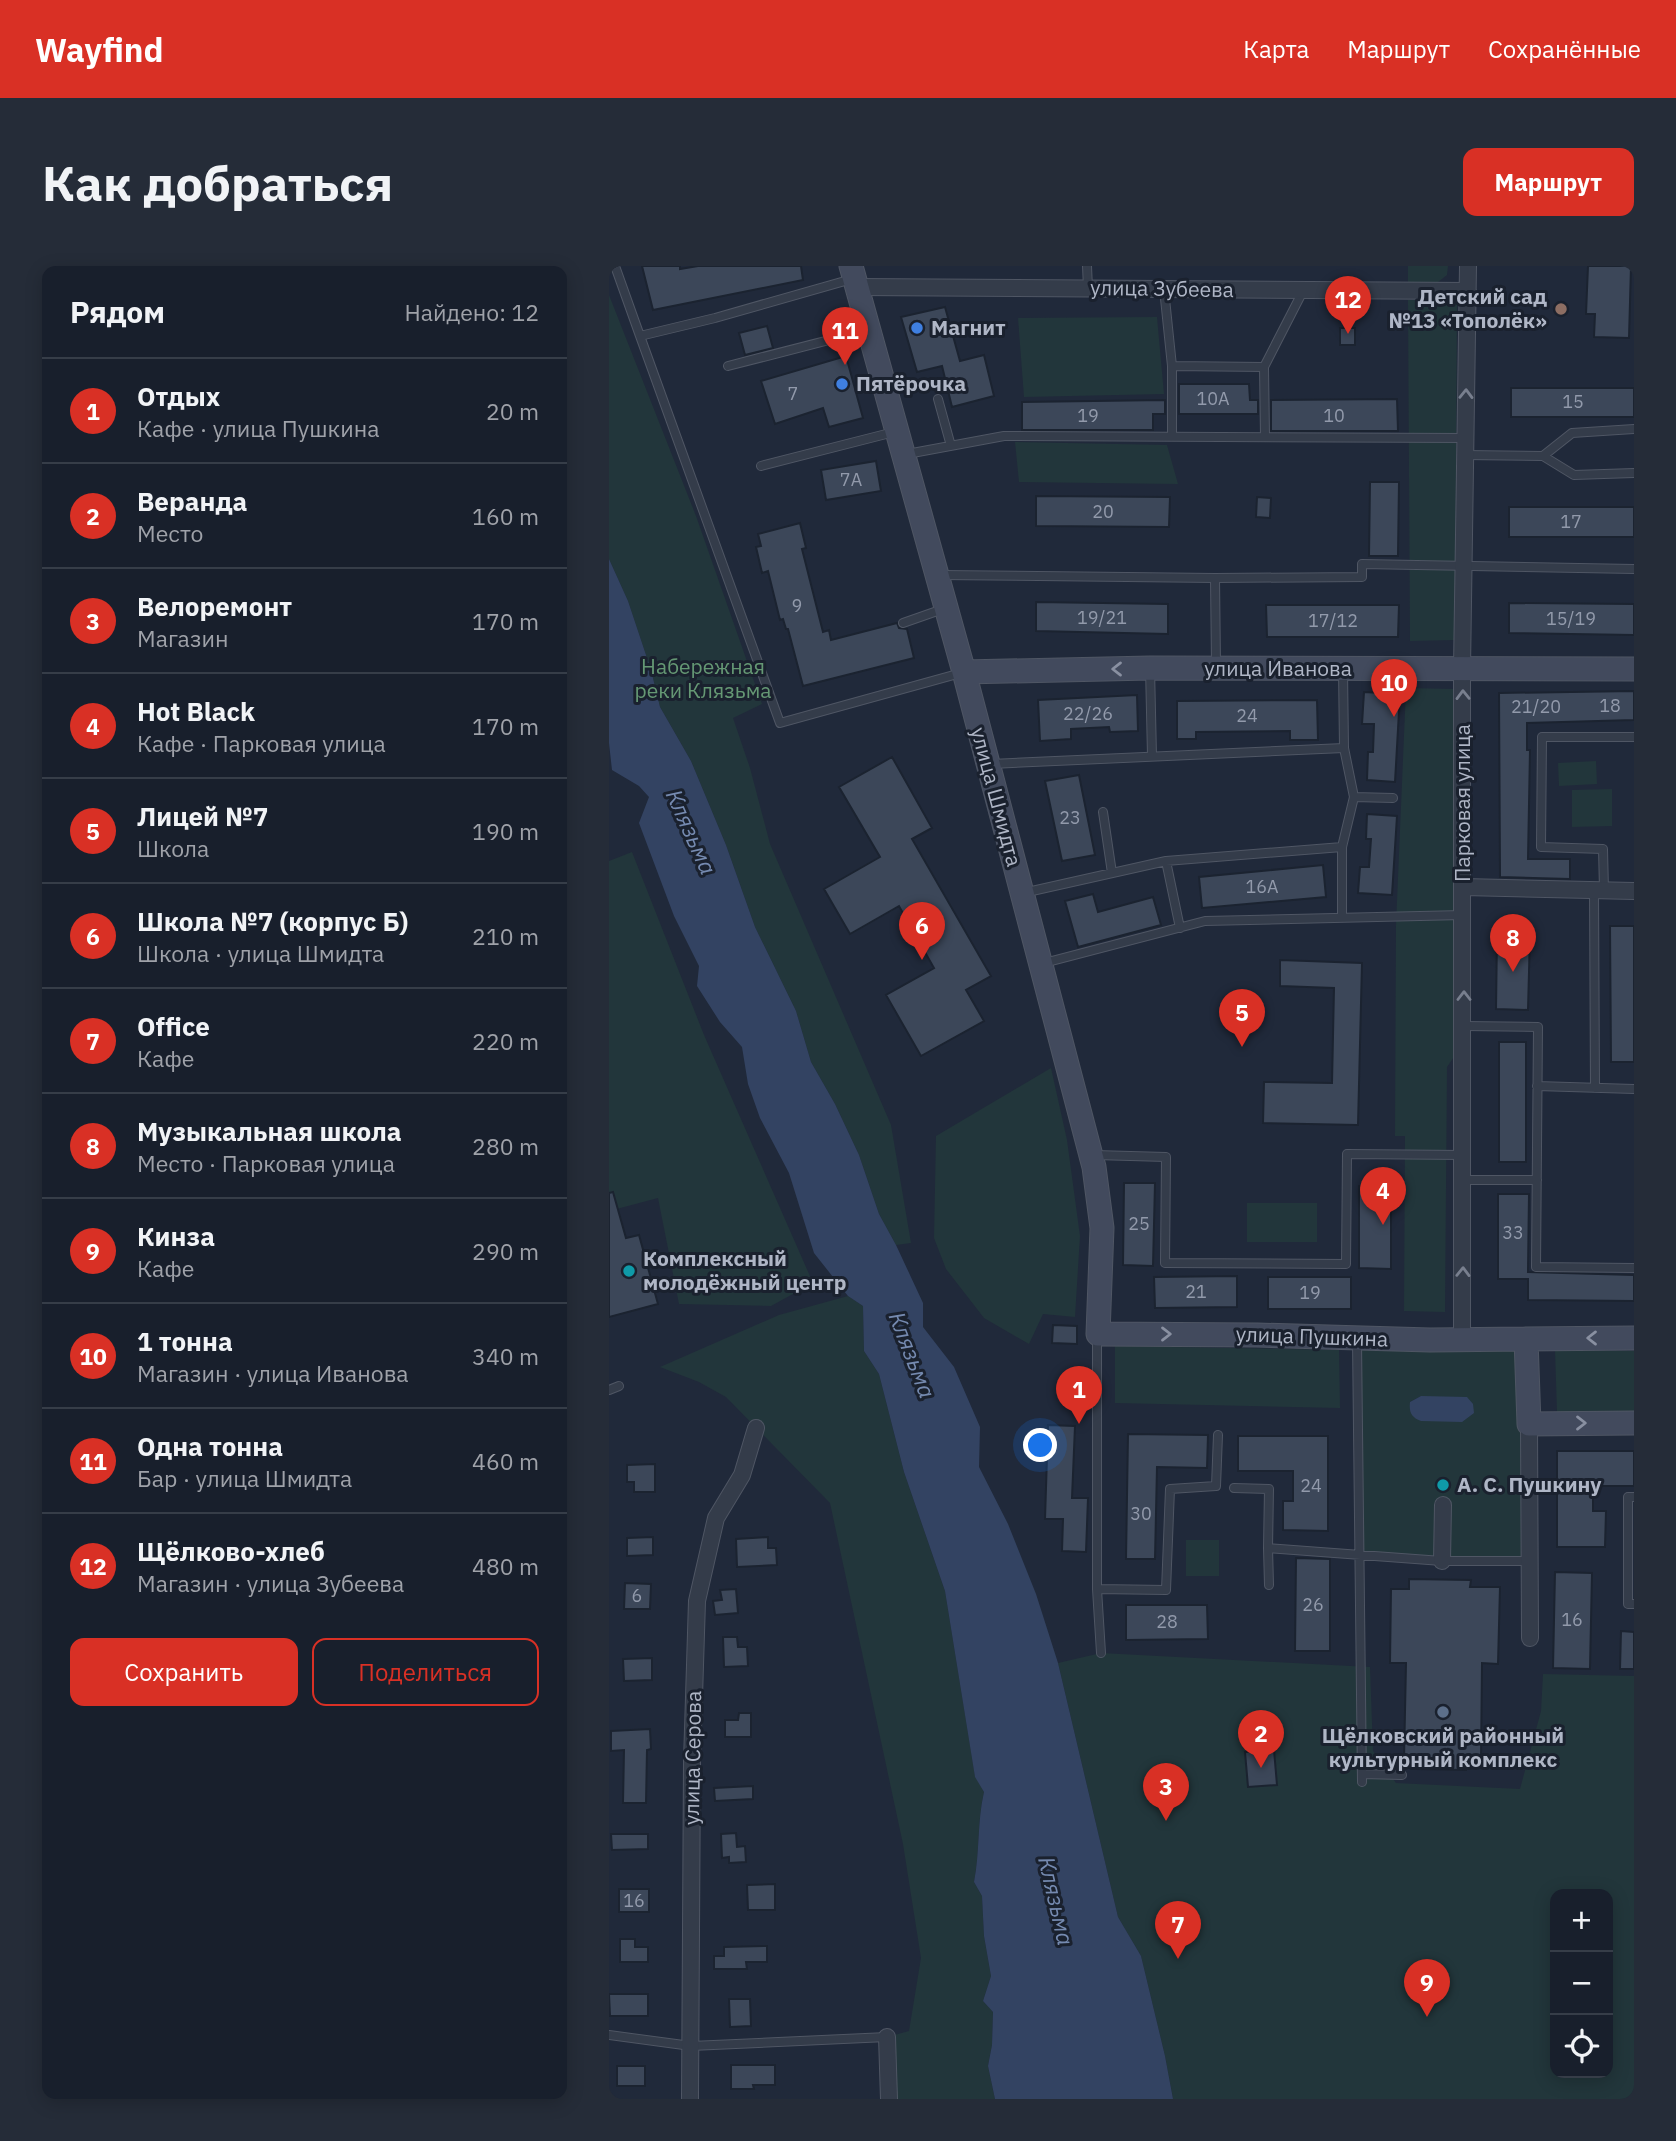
<!DOCTYPE html>
<html lang="ru">
<meta charset="utf-8">
<style>
body{margin:0;font-family:"IBM Plex Sans",sans-serif;background:#252c38;color:#f1f3f6}
.controls{position:absolute;right:21px;bottom:21px;display:grid;overflow:hidden;border-radius:14px;box-shadow:0 4px 18px #0003}
.controls button{width:63px;height:63px;display:grid;place-items:center;padding:0;border:0;border-bottom:2px solid #363d48;background:#181f2c;color:#f1f3f6;font:35px sans-serif}
.you{position:absolute;left:432px;top:1180px;width:24px;height:24px;margin:-18px;border:5px solid #fff;border-radius:50%;background:#1a73e8;box-shadow:0 0 0 10px #1a73e833}
.badge{display:grid;place-items:center;width:46px;height:46px;border-radius:50%;background:#d93025;color:#fff;font-size:23px;font-weight:700}
.pin{position:absolute;translate:-50% -58px;filter:drop-shadow(0 2px 4px #0008)}
.pin::after{content:'';position:absolute;top:37px;width:24px;height:21px;background:inherit;clip-path:polygon(0 0,100% 0,50% 100%)}
.list{margin:0;padding:0;list-style:none}
h2{display:flex;justify-content:space-between;align-items:center;height:91px;margin:0;padding:0 28px;font-size:30px}
h2 small{font-size:23px;font-weight:400;color:#9fa2a9}
.list li{display:grid;grid-template-columns:46px 1fr auto;gap:21px;align-items:center;box-sizing:border-box;height:105px;padding:0 28px;border-top:2px solid #363d48}
.list b{display:block;font-size:26px;white-space:nowrap}
.list p{margin:0;font-size:23px;white-space:nowrap;color:#9fa2a9}
.list em{font-size:23px;font-style:normal;color:#9fa2a9}
.actions{display:flex;gap:14px;padding:21px 28px}
.actions a{flex:1;padding:16px 0;border:2px solid #d93025;border-radius:14px;text-align:center;font-size:24px;color:#d93025}
.actions .main{background:#d93025;color:#fff}
.icon{flex:none;width:38px;height:38px;fill:none;stroke:currentColor;stroke-width:2;stroke-linecap:round;stroke-linejoin:round}
.map{position:relative;flex:none;width:1025px;height:1833px;overflow:hidden;border-radius:14px}
header{display:flex;align-items:center;gap:42px;box-sizing:border-box;height:98px;padding:0 35px;background:#d93025;color:#fff}
header strong{font-size:33px}
nav{display:flex;gap:38px;margin-inline-start:auto;font-size:24px}
.intro{display:flex;align-items:center;justify-content:space-between;box-sizing:border-box;height:168px;padding:0 42px}
h1{margin:0;font-size:49px}
.button{padding:18px 32px;border-radius:14px;background:#d93025;color:#fff;font-size:24px;font-weight:700}
main{display:flex;gap:42px;padding:0 42px}
aside{flex:1;background:#181f2c;border-radius:14px;box-shadow:0 4px 18px #0003}
.map>svg:first-child{display:block}
.green{fill:#22363b;fill-rule:evenodd}
.water{fill:#334362}
.building{fill:#3c4759;stroke:#1b2330;stroke-width:2}
.lines{fill:none;stroke-linecap:round;stroke-linejoin:round}
.lane-casing{stroke:#4f5664;stroke-width:10}
.street-casing{stroke:#4f5664;stroke-width:18}
.secondary-casing{stroke:#4f5664;stroke-width:25}
.lane{stroke:#343c4a;stroke-width:8}
.street{stroke:#343c4a;stroke-width:16}
.secondary{stroke:#424a5d;stroke-width:23}
.oneway{stroke:#787f8e}
.oneway2{stroke:#8990a1}
.education-dot{fill:#8d6e63;stroke:#1a212e;stroke-width:2.5}
.shop-dot{fill:#3f7fe0;stroke:#1a212e;stroke-width:2.5}
.culture-dot{fill:#0f9aa8;stroke:#1a212e;stroke-width:2.5}
.service-dot{fill:#5c6f8a;stroke:#1a212e;stroke-width:2.5}
.labels{text-anchor:middle;stroke-width:6;stroke-linejoin:round;paint-order:stroke}
.number-label{font-size:18px;fill:#929aab}
.street-label{font-size:21px;fill:#afb6c6;stroke:#1a212e}
.poi-label{font-size:21px;font-weight:bold;fill:#afb6c6;stroke:#1a212e;text-anchor:start}
.park-label{font-size:21px;fill:#659874;stroke:#1a212e}
.water-label{font-size:23px;font-style:italic;fill:#758ab0;stroke:#1a212e}
</style>
<header>
<strong>Wayfind</strong>
<nav><a>Карта</a><a>Маршрут</a><a>Сохранённые</a></nav>
</header>
<div class="intro"><h1>Как добраться</h1><a class="button">Маршрут</a></div>
<main>
<aside>
<h2>Рядом<small>Найдено: 12</small></h2>
<ul class="list">
<li><span class="badge">1</span><div><b>Отдых</b><p>Кафе · улица Пушкина</p></div><em>20 m</em></li>
<li><span class="badge">2</span><div><b>Веранда</b><p>Место</p></div><em>160 m</em></li>
<li><span class="badge">3</span><div><b>Велоремонт</b><p>Магазин</p></div><em>170 m</em></li>
<li><span class="badge">4</span><div><b>Hot Black</b><p>Кафе · Парковая улица</p></div><em>170 m</em></li>
<li><span class="badge">5</span><div><b>Лицей №7</b><p>Школа</p></div><em>190 m</em></li>
<li><span class="badge">6</span><div><b>Школа №7 (корпус Б)</b><p>Школа · улица Шмидта</p></div><em>210 m</em></li>
<li><span class="badge">7</span><div><b>Office</b><p>Кафе</p></div><em>220 m</em></li>
<li><span class="badge">8</span><div><b>Музыкальная школа</b><p>Место · Парковая улица</p></div><em>280 m</em></li>
<li><span class="badge">9</span><div><b>Кинза</b><p>Кафе</p></div><em>290 m</em></li>
<li><span class="badge">10</span><div><b>1 тонна</b><p>Магазин · улица Иванова</p></div><em>340 m</em></li>
<li><span class="badge">11</span><div><b>Одна тонна</b><p>Бар · улица Шмидта</p></div><em>460 m</em></li>
<li><span class="badge">12</span><div><b>Щёлково-хлеб</b><p>Магазин · улица Зубеева</p></div><em>480 m</em></li>
</ul>
<div class="actions"><a class="main">Сохранить</a><a>Поделиться</a></div>
</aside>
<div class="map">
<svg width="1025" height="1833" viewBox="0 0 1025 1833">
<rect width="100%" height="100%" fill="#20293a"/>
<!-- green -->
<path class="green" d="M799,0H839L838,9L829,16H799Z
M0,29L87,250L153,438L124,452L141,502L161,578L282,859L302,977L287,979L270,948L250,889L226,838L202,796L187,745L146,661L117,579L82,495L51,441L42,404L19,335L0,293Z
M799,34L848,35L846,374L801,375Z
M548,51L555,128L415,131L409,52Z
M406,176L558,179L569,218L410,216Z
M797,422L846,423L849,785L838,801L836,1046L795,1045L796,870H786L787,659Z
M987,495L988,518L950,520L949,497Z
M1003,523V560L963,561V524Z
M23,586L95,769L204,1017L162,1040L70,1038L49,932L0,945V595Z
M442,802L458,874L471,970L466,1051L434,1048L420,1078L375,1052L337,1003L325,972L327,870Z
M638,937H708V976H638Z
M239,1030L254,1040L255,1085L270,1108L295,1206L336,1325L366,1510L375,1526C368,1556 371,1586 365,1616L373,1630L375,1670L382,1710L374,1735L384,1746L383,1779L379,1800L386,1833H280L278,1771L300,1765L312,1692L294,1578L221,1237L117,1131L90,1116L51,1101L170,1049Z
M748,1071L917,1073L921,1295L751,1288ZM812,1130L853,1155H812L801,1136Z
M506,1080L730,1084L731,1142L506,1137Z
M946,1084L1025,1085V1146H948Z
M577,1274H610V1310H577Z
M492,1387L761,1401L764,1485L787,1517L911,1523L932,1445L934,1408L1025,1410V1833H564L556,1790L532,1690L509,1651L449,1397ZM946,1628H999V1807H946Z"/>
<!-- water -->
<path class="water" d="M0,293L19,335L42,404L51,441L82,495L117,579L146,661L187,745L202,796L226,838L250,889L270,948L287,979L314,1037V1061L345,1101L371,1161L370,1201L399,1258L427,1328L449,1397L509,1651L532,1690L556,1790L564,1833H386L379,1800L383,1779L384,1746L374,1735L382,1710L375,1670L373,1630L365,1616C371,1586 368,1556 375,1526L366,1511L336,1325L295,1206L270,1108L255,1085L254,1040L239,1030L205,987L180,907L151,852L139,818L133,781L111,756L88,720L90,700L65,650L30,557L40,531L30,520L3,504L0,477Z
M812,1130L858,1131L864,1138L865,1147L853,1156L812,1155C802,1151 800,1146 801,1136Z"/>
<!-- building -->
<path class="building" d="M33,0H71V3L89,0H192L194,14L44,44Z
M979,0H1022L1020,72L985,71L986,48H977Z
M336,41L351,95L375,89L385,130L343,141L333,100L308,106L292,51Z
M158,60L164,82L136,89L130,67Z
M731,62H746V79H731Z
M237,90L254,152L220,161L214,142L166,158L152,115Z
M570,118H640L641,134H649V148H570Z
M902,122H1025V151H902Z
M788,133L789,165H662V134Z
M556,134V148H544V164H413V136Z
M267,195L272,225L217,234L212,204Z
M761,216H790L789,290H760Z
M427,230L561,231L560,261L427,260Z
M648,231L662,232L661,252L647,251Z
M900,241H1025V271H900Z
M191,257L197,282L193,283L214,366L220,364L222,374L288,357L290,362L298,363L305,392L194,420L179,363H177L174,353L171,354L159,305L153,307L147,281L152,280L149,268Z
M427,336L559,338V368L427,365Z
M900,337L1025,338V369L900,367Z
M657,339H790L789,371H658Z
M1025,425V454L918,457V484H921L919,593H961V613L891,611L890,427Z
M755,426L791,428L786,516L758,514L759,486H764L765,458H753Z
M528,429L529,465L501,466L500,461L462,463V473L431,475L429,434Z
M708,434L709,474H681V465L587,466V473H568V435Z
M283,491L323,562L303,573L382,710L357,724L375,755L312,790L277,729L325,702L290,640L241,668L215,623L271,591L230,521Z
M470,509L486,589L453,595L436,515Z
M758,548L788,550L783,629L749,627L751,601H760L762,573H757Z
M714,599L717,631L593,642L590,611Z
M484,628L489,646L544,631L552,659L469,681L456,635Z
M1001,660H1025V796H1002Z
M888,668H921L919,744L887,743Z
M671,694L753,697L749,859L654,857L655,816L723,817L725,722L671,720Z
M890,776H917V896H890Z
M515,917H546L544,1000L514,999Z
M750,920H782V1003L750,1002Z
M4,926L17,972L30,969L49,1038L0,1051V927Z
M889,928H920L919,1006L1025,1009V1035L919,1034V1013H889Z
M628,1010V1041L546,1042L545,1011Z
M659,1011H742V1043H659Z
M444,1059L468,1060V1078L443,1077Z
M439,1159L466,1160L463,1232H479L477,1286L453,1285L454,1253H436Z
M519,1168L599,1169L598,1202L548,1201L546,1293H517Z
M629,1170H719V1265L674,1264V1235H684V1205H629Z
M948,1185H1025V1220H984V1245H997L996,1281H948Z
M46,1198V1226H25V1216H18V1199Z
M44,1271V1289L18,1290V1272Z
M159,1271V1282H167L168,1299L128,1301L127,1273Z
M687,1292L721,1293V1385H686Z
M946,1306L983,1307L981,1403L944,1402Z
M800,1313L862,1314L861,1321H891L889,1398L873,1397L872,1496H857V1504L808,1503V1494H795L797,1397H781L782,1323H800Z
M16,1317L42,1318L41,1343H15Z
M127,1323L129,1347L106,1349L104,1335L113,1334L111,1324Z
M517,1339H598L599,1373L517,1374Z
M1012,1365L1025,1366V1403H1011Z
M114,1371H128L129,1381H138L139,1400L115,1401Z
M43,1392V1414L15,1415L14,1393Z
M130,1447H142V1471H116V1454H129Z
M41,1463L42,1483L38,1484L37,1537H14L15,1484L2,1485V1465Z
M665,1484L668,1519L639,1521L636,1486Z
M144,1520V1533L106,1535L105,1522Z
M127,1567L128,1581L136,1580L137,1596L120,1597V1591L113,1592L112,1568Z
M2,1568H39V1583L3,1584Z
M166,1618V1644H139L138,1619Z
M10,1623H40V1646H10Z
M11,1673H26V1681H39V1696H11Z
M158,1680V1696H137L138,1703H105V1690H115V1681Z
M0,1728H39V1750H1Z
M120,1733H141L142,1760L121,1761Z
M122,1799H166V1819H144L145,1823H122Z
M8,1800H36V1820H8Z"/>
<g class="lines">
<defs>
<path id="lane" d="M6,0L31,70L106,52L243,13
M478,0L479,22
M555,23L563,100L655,101L694,25
M31,70L171,457L352,407
M119,100L259,64
M655,101L656,171
M329,133L342,180
M563,171V100
M298,188L395,170L856,172
M856,189L934,190L963,167L1025,163
M934,190L965,209L1025,207
M152,200L285,166
M332,309L606,312L607,399
M606,312L753,311V298L1025,303
M294,357L334,343
M541,402L543,490
M382,498L735,482
M745,531L784,532
M494,546L503,607
M557,595L571,662
M985,624L986,822
M995,624L994,583L932,581L933,471H1025
M414,627L557,595L733,581
M733,650V581L745,531L735,482L734,404
M435,697L596,655L854,649
M855,760L929,761L927,1001L1025,1002
M928,820L1025,823
M486,889L557,891L556,997L737,998L738,888L855,889
M855,914H928
M488,1072V1323L492,1387
M748,1075L753,1516
M0,1124L10,1120
M625,1222L660,1223L659,1282L833,1295H921
M1025,1231H1019V1338H1025
M659,1282L660,1319
M488,1323L557,1324L561,1223L607,1220L609,1169
M753,1508L793,1509
M0,1769L82,1780L278,1771"/>
<path id="street" d="M248,21L859,25
M855,621L1025,625
M853,1074V403L859,0
M920,1158L921,1372
M833,1295L834,1239
M278,1771L280,1833
M81,1833L83,1495L88,1335L107,1252L133,1209L147,1162"/>
<path id="secondary" d="M242,0L355,406L485,901L493,962L489,1068L648,1069L821,1074L1025,1072
M355,406L541,402L1025,403
M917,1073L920,1158L1025,1157"/>
</defs>
<!-- lane casing -->
<use href="#lane" class="lane-casing"/>
<!-- street casing -->
<use href="#street" class="street-casing"/>
<!-- secondary casing -->
<use href="#secondary" class="secondary-casing"/>
<!-- lane -->
<use href="#lane" class="lane"/>
<!-- street -->
<use href="#street" class="street"/>
<!-- secondary -->
<use href="#secondary" class="secondary"/>
</g>
<!-- one-way arrows -->
<defs><path id="oneway-chevron" d="M-2-3.5L2.5 0L-2 3.5" fill="none" stroke-width="1.6" stroke-linecap="round" stroke-linejoin="round" transform="scale(1.75)"/></defs>
<g class="oneway">
<use href="#oneway-chevron" transform="translate(857 128) rotate(-89)"/>
<use href="#oneway-chevron" transform="translate(854 429) rotate(-91)"/>
<use href="#oneway-chevron" transform="translate(855 730) rotate(-90)"/>
<use href="#oneway-chevron" transform="translate(854 1006) rotate(-89)"/>
</g>
<g class="oneway2">
<use href="#oneway-chevron" transform="translate(508 403) rotate(180)"/>
<use href="#oneway-chevron" transform="translate(557 1068)"/>
<use href="#oneway-chevron" transform="translate(983 1072) rotate(180)"/>
<use href="#oneway-chevron" transform="translate(972 1157)"/>
</g>
<!-- markers -->
<circle class="education-dot" cx="952" cy="43" r="7"/>
<g class="shop-dot">
<circle cx="308" cy="62" r="7"/>
<circle cx="233" cy="118" r="7"/>
</g>
<g class="culture-dot">
<circle cx="20" cy="1005" r="7"/>
<circle cx="834" cy="1219" r="7"/>
</g>
<circle class="service-dot" cx="834" cy="1446" r="7"/>
<g class="labels">
<!-- number labels -->
<g class="number-label">
<text x="184" y="134">7</text>
<text x="604" y="139">10А</text>
<text x="964" y="142">15</text>
<text x="479" y="156">19</text>
<text x="725" y="156">10</text>
<text x="242" y="220">7А</text>
<text x="494" y="252">20</text>
<text x="962" y="262">17</text>
<text x="188" y="346">9</text>
<text x="493" y="358">19/21</text>
<text x="962" y="359">15/19</text>
<text x="724" y="361">17/12</text>
<text x="1001" y="446">18</text>
<text x="927" y="447">21/20</text>
<text x="479" y="454">22/26</text>
<text x="638" y="456">24</text>
<text x="461" y="558">23</text>
<text x="653" y="627">16А</text>
<text x="530" y="964">25</text>
<text x="904" y="973">33</text>
<text x="587" y="1032">21</text>
<text x="701" y="1033">19</text>
<text x="702" y="1226">24</text>
<text x="532" y="1254">30</text>
<text x="28" y="1336">6</text>
<text x="704" y="1345">26</text>
<text x="963" y="1360">16</text>
<text x="558" y="1362">28</text>
<text x="25" y="1641">16</text>
</g>
<!-- street labels -->
<g class="street-label">
<text transform="translate(553 23) rotate(1)" y="7">улица Зубеева</text>
<text x="669" y="410">улица Иванова</text>
<text transform="translate(387 531) rotate(75)" y="7">улица Шмидта</text>
<text transform="translate(854 537) rotate(-90)" y="7">Парковая улица</text>
<text transform="translate(703 1071) rotate(2)" y="7">улица Пушкина</text>
<text transform="translate(84 1492) rotate(-89)" y="7">улица Серова</text>
</g>
<!-- poi labels -->
<g class="poi-label">
<text x="938" y="38" text-anchor="end">Детский сад<tspan x="938" dy="24">№13 «Тополёк»</tspan></text>
<text x="322" y="69">Магнит</text>
<text x="247" y="125">Пятёрочка</text>
<text x="34" y="1000">Комплексный<tspan x="34" dy="24">молодёжный центр</tspan></text>
<text x="848" y="1226">А. С. Пушкину</text>
<text x="834" y="1477" text-anchor="middle">Щёлковский районный<tspan x="834" dy="24">культурный комплекс</tspan></text>
</g>
<!-- park labels -->
<g class="park-label">
<text x="94" y="408">Набережная<tspan x="94" dy="24">реки Клязьма</tspan></text>
</g>
<!-- water labels -->
<g class="water-label">
<text transform="translate(82 566) rotate(66)" y="8">Клязьма</text>
<text transform="translate(303 1089) rotate(69)" y="8">Клязьма</text>
<text transform="translate(447 1635) rotate(77)" y="8">Клязьма</text>
</g>
</g>
</svg>
<div class="controls">
<button>+</button>
<button>−</button>
<button><svg class="icon" aria-label="locate" viewBox="0 0 24 24"><circle cx="12" cy="12" r="6"/><path d="M12 2v4M12 18v4M2 12h4M18 12h4"/></svg></button>
</div>
<div class="you"></div>
<div class="pin badge" style="left:470px;top:1158px">1</div>
<div class="pin badge" style="left:652px;top:1502px">2</div>
<div class="pin badge" style="left:557px;top:1555px">3</div>
<div class="pin badge" style="left:774px;top:959px">4</div>
<div class="pin badge" style="left:633px;top:781px">5</div>
<div class="pin badge" style="left:313px;top:694px">6</div>
<div class="pin badge" style="left:569px;top:1693px">7</div>
<div class="pin badge" style="left:904px;top:706px">8</div>
<div class="pin badge" style="left:818px;top:1751px">9</div>
<div class="pin badge" style="left:785px;top:451px">10</div>
<div class="pin badge" style="left:236px;top:99px">11</div>
<div class="pin badge" style="left:739px;top:68px">12</div>
</div>
</main>
